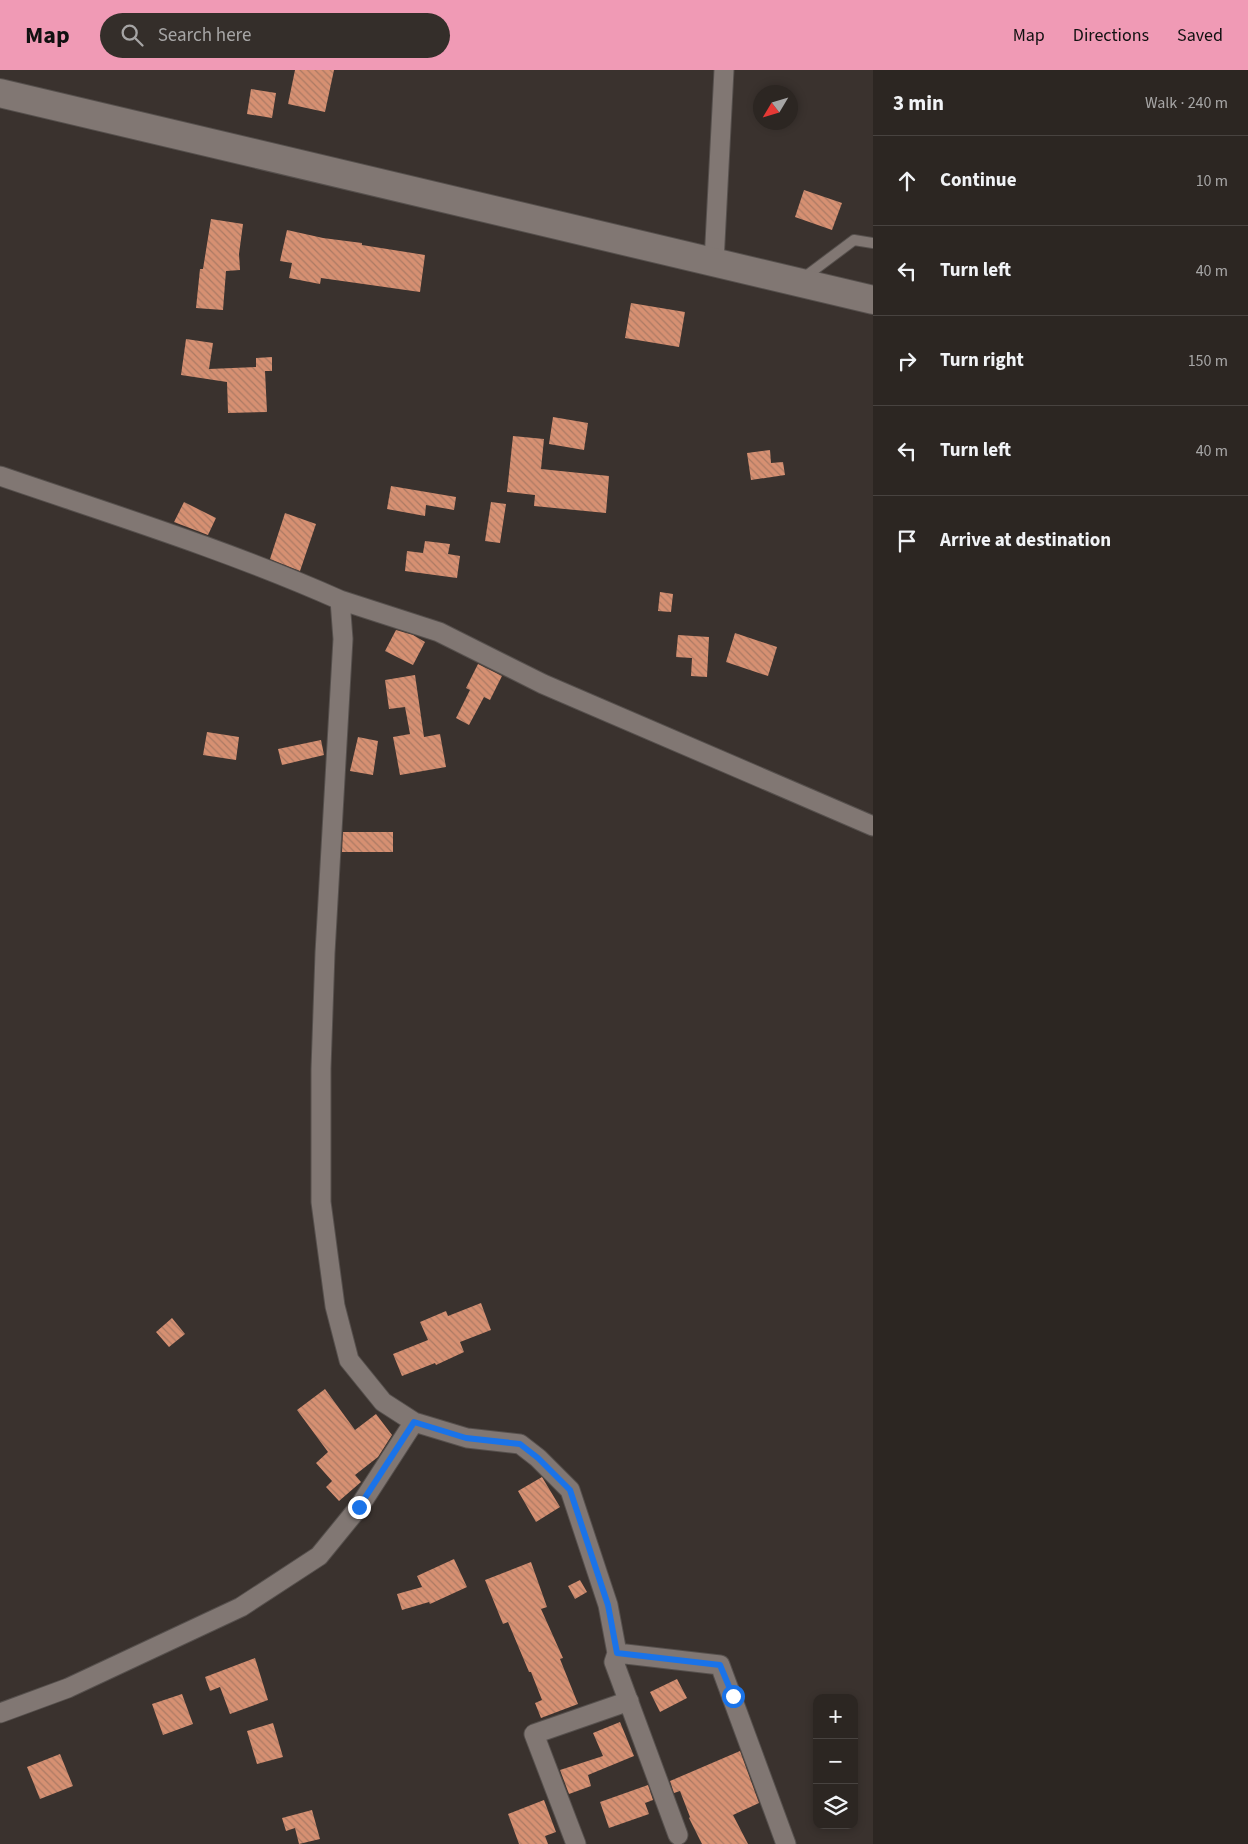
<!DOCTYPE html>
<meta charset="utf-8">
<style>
body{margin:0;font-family:"Source Sans 3",sans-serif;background:#342e2a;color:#f1f3f6}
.controls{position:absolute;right:15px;bottom:15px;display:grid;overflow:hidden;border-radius:10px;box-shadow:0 2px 8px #0003}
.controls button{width:45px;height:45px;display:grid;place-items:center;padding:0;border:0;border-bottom:1px solid #484340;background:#2c2622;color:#f1f3f6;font:25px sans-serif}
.compass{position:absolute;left:753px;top:15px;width:45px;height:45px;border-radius:50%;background:#2c2622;box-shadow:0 2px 8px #0003;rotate:232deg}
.stop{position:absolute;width:15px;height:15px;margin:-11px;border:4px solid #1a73e8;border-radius:50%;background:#fff}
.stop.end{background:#1a73e8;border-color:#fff;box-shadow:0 1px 5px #0008}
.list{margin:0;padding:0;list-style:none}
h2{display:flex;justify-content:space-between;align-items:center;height:65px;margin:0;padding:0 20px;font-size:21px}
h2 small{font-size:16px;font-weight:400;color:#a6a5a5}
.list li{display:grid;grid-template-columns:32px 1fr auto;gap:15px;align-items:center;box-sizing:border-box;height:90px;padding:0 20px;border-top:1px solid #484340}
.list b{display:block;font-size:19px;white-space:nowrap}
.list em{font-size:16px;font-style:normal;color:#a6a5a5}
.icon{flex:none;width:28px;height:28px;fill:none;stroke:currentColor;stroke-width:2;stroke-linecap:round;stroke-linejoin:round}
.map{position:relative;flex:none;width:873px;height:1774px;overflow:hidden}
header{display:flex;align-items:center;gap:30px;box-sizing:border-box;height:70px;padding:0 25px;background:#f09ab5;color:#111}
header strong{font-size:24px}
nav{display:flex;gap:28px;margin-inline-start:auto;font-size:18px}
.search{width:350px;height:45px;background:#342e2a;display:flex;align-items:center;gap:12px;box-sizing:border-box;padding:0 18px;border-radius:28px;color:#a6a5a5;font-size:19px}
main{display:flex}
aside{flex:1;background:#2c2622}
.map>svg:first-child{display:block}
.building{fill:url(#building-back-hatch)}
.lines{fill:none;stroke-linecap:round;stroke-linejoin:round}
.service-casing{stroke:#56504d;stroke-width:12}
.minor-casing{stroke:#56504d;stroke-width:21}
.secondary-casing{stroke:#56504d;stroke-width:30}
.service{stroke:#817773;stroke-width:10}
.minor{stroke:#817773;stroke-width:19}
.secondary{stroke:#817773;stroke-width:28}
.route{stroke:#1a73e8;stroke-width:6}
</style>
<header>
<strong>Map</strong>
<div class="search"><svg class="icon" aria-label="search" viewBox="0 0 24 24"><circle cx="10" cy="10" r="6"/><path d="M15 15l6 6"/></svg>Search here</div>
<nav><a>Map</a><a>Directions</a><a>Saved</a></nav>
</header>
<main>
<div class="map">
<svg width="873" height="1774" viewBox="0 0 873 1774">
<defs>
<pattern id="building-back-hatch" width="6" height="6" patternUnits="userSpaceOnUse" patternTransform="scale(1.25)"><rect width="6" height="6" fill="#d69072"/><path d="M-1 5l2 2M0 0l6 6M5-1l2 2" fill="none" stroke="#ab7a64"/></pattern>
</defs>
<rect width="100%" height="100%" fill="#3a322e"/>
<!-- building -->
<path class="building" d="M295,0H334L325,42L288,34Z
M251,19L276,23L272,48L247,44Z
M804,120L842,133L832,160L795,147Z
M211,149L243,154L239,184L240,200L226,201L223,240L196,238L200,199H203Z
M287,160L323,168L362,173V175L425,185L420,222L321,208L320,214L289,208L292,193L280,191Z
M631,233L685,242L679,277L625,268Z
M186,269L213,273L209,299L256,297V288L272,287V301H265L267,342L228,343L227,312L181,305Z
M553,347L588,353L584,380L549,374Z
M513,366L544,369L541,399L609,406L606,443L534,436L535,425L507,422Z
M770,380L771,393L783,392L785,405L751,410L747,383Z
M391,416L456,427L454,440L426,435L425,446L387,439Z
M184,432L216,448L208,465L174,452Z
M491,432L506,434L500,473L485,471Z
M285,443L316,454L300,501L270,489Z
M425,471L450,474L448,484L460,486L457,508L405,501L407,481L423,483Z
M660,522L673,524L671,542L658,541Z
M396,560L413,565L425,572L413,595L385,581Z
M735,563L777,577L768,606L726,592Z
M678,565L709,567L707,607L691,606L692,588L676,587Z
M478,594L502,606L490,630L484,627L469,655L456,648L470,620L466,618Z
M415,605L424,667L440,664L446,697L400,705L393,667L410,664L405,637L389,639L385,610Z
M207,662L239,667L236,690L203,685Z
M358,667L378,671L373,705L350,701Z
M321,670L324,685L282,695L278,679Z
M343,762H393V782H342Z
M481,1233L491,1260L460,1272L464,1282L436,1295L435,1293L402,1306L393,1284L428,1270L420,1252L446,1241L448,1246Z
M172,1248L185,1264L169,1277L156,1262Z
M325,1319L355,1360L376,1344L392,1365L378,1387L355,1405L361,1412L339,1431L326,1417L332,1411L316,1393L328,1382L297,1340Z
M542,1407L560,1437L536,1452L518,1421Z
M454,1489L467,1517L430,1534L429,1532L402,1540L397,1524L422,1517L417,1506Z
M531,1492L547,1537L541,1539L563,1588L560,1589L578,1634L541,1648L535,1633L542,1630L531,1602H529L508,1552L503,1554L485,1510Z
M580,1510L587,1522L575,1529L568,1516Z
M255,1588L268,1630L230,1644L220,1617L210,1621L205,1607Z
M677,1609L687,1628L660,1642L650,1622Z
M182,1624L193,1654L163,1665L152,1634Z
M620,1652L634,1686L588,1705L591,1716L569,1724L560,1700L603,1686L593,1663Z
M273,1653L283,1687L257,1694L247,1661Z
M740,1681L759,1733L733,1745L748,1774H702L689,1748L690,1747L680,1721L674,1723L670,1711Z
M60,1684L73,1716L40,1729L27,1697Z
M648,1715L653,1730L645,1733L649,1744L609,1758L600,1732Z
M544,1730L556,1762L545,1766L548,1774H519L508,1744Z
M312,1740L320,1769L299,1774L295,1758L286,1761L282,1748Z"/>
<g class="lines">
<defs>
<path id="service" d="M802,209L854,170L873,173"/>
<path id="minor" d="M714,192L724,0
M0,406C114,445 230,481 340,530L343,569L325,883L321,999V1132L335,1236L349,1290L383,1332L414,1352L467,1368L520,1374L538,1388L570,1420L608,1535L617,1583L614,1592L678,1765
M340,530L439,562L543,614L873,756
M617,1583L720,1595L786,1774
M0,1643L68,1618L241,1537L319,1486L359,1437L414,1352
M576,1774L534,1664L629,1631"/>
<path id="secondary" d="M0,23L873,230"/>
</defs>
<!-- service casing -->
<use href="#service" class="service-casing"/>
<!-- minor casing -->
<use href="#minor" class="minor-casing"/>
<!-- secondary casing -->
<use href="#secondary" class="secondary-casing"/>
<!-- service -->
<use href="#service" class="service"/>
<!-- minor -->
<use href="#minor" class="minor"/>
<!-- secondary -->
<use href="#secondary" class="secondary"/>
</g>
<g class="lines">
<!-- route -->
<path class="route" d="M359,1437L414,1352L466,1368L520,1374L538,1388L570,1420L608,1535L617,1583L720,1595L733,1626"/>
</g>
</svg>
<div class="controls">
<button>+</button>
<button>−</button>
<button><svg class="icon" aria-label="layers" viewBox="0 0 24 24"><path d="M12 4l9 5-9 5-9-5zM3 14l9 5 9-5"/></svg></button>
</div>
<svg class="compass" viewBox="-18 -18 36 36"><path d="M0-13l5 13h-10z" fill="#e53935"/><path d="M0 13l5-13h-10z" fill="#a6a5a5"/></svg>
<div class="stop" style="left:733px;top:1626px"></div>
<div class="stop end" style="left:359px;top:1437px"></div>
</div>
<aside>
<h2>3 min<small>Walk · 240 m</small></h2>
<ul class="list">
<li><svg class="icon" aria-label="ahead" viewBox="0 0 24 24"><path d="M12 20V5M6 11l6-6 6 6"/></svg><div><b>Continue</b></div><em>10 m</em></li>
<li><svg class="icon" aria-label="left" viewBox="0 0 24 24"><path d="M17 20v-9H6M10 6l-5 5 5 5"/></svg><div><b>Turn left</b></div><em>40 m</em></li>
<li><svg class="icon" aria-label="right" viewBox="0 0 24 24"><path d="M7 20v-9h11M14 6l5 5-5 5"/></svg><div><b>Turn right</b></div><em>150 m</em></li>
<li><svg class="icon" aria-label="left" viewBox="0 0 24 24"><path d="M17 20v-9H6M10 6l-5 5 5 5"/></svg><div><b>Turn left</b></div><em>40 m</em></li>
<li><svg class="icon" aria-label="arrive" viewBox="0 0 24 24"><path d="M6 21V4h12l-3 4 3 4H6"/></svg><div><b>Arrive at destination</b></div></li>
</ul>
</aside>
</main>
